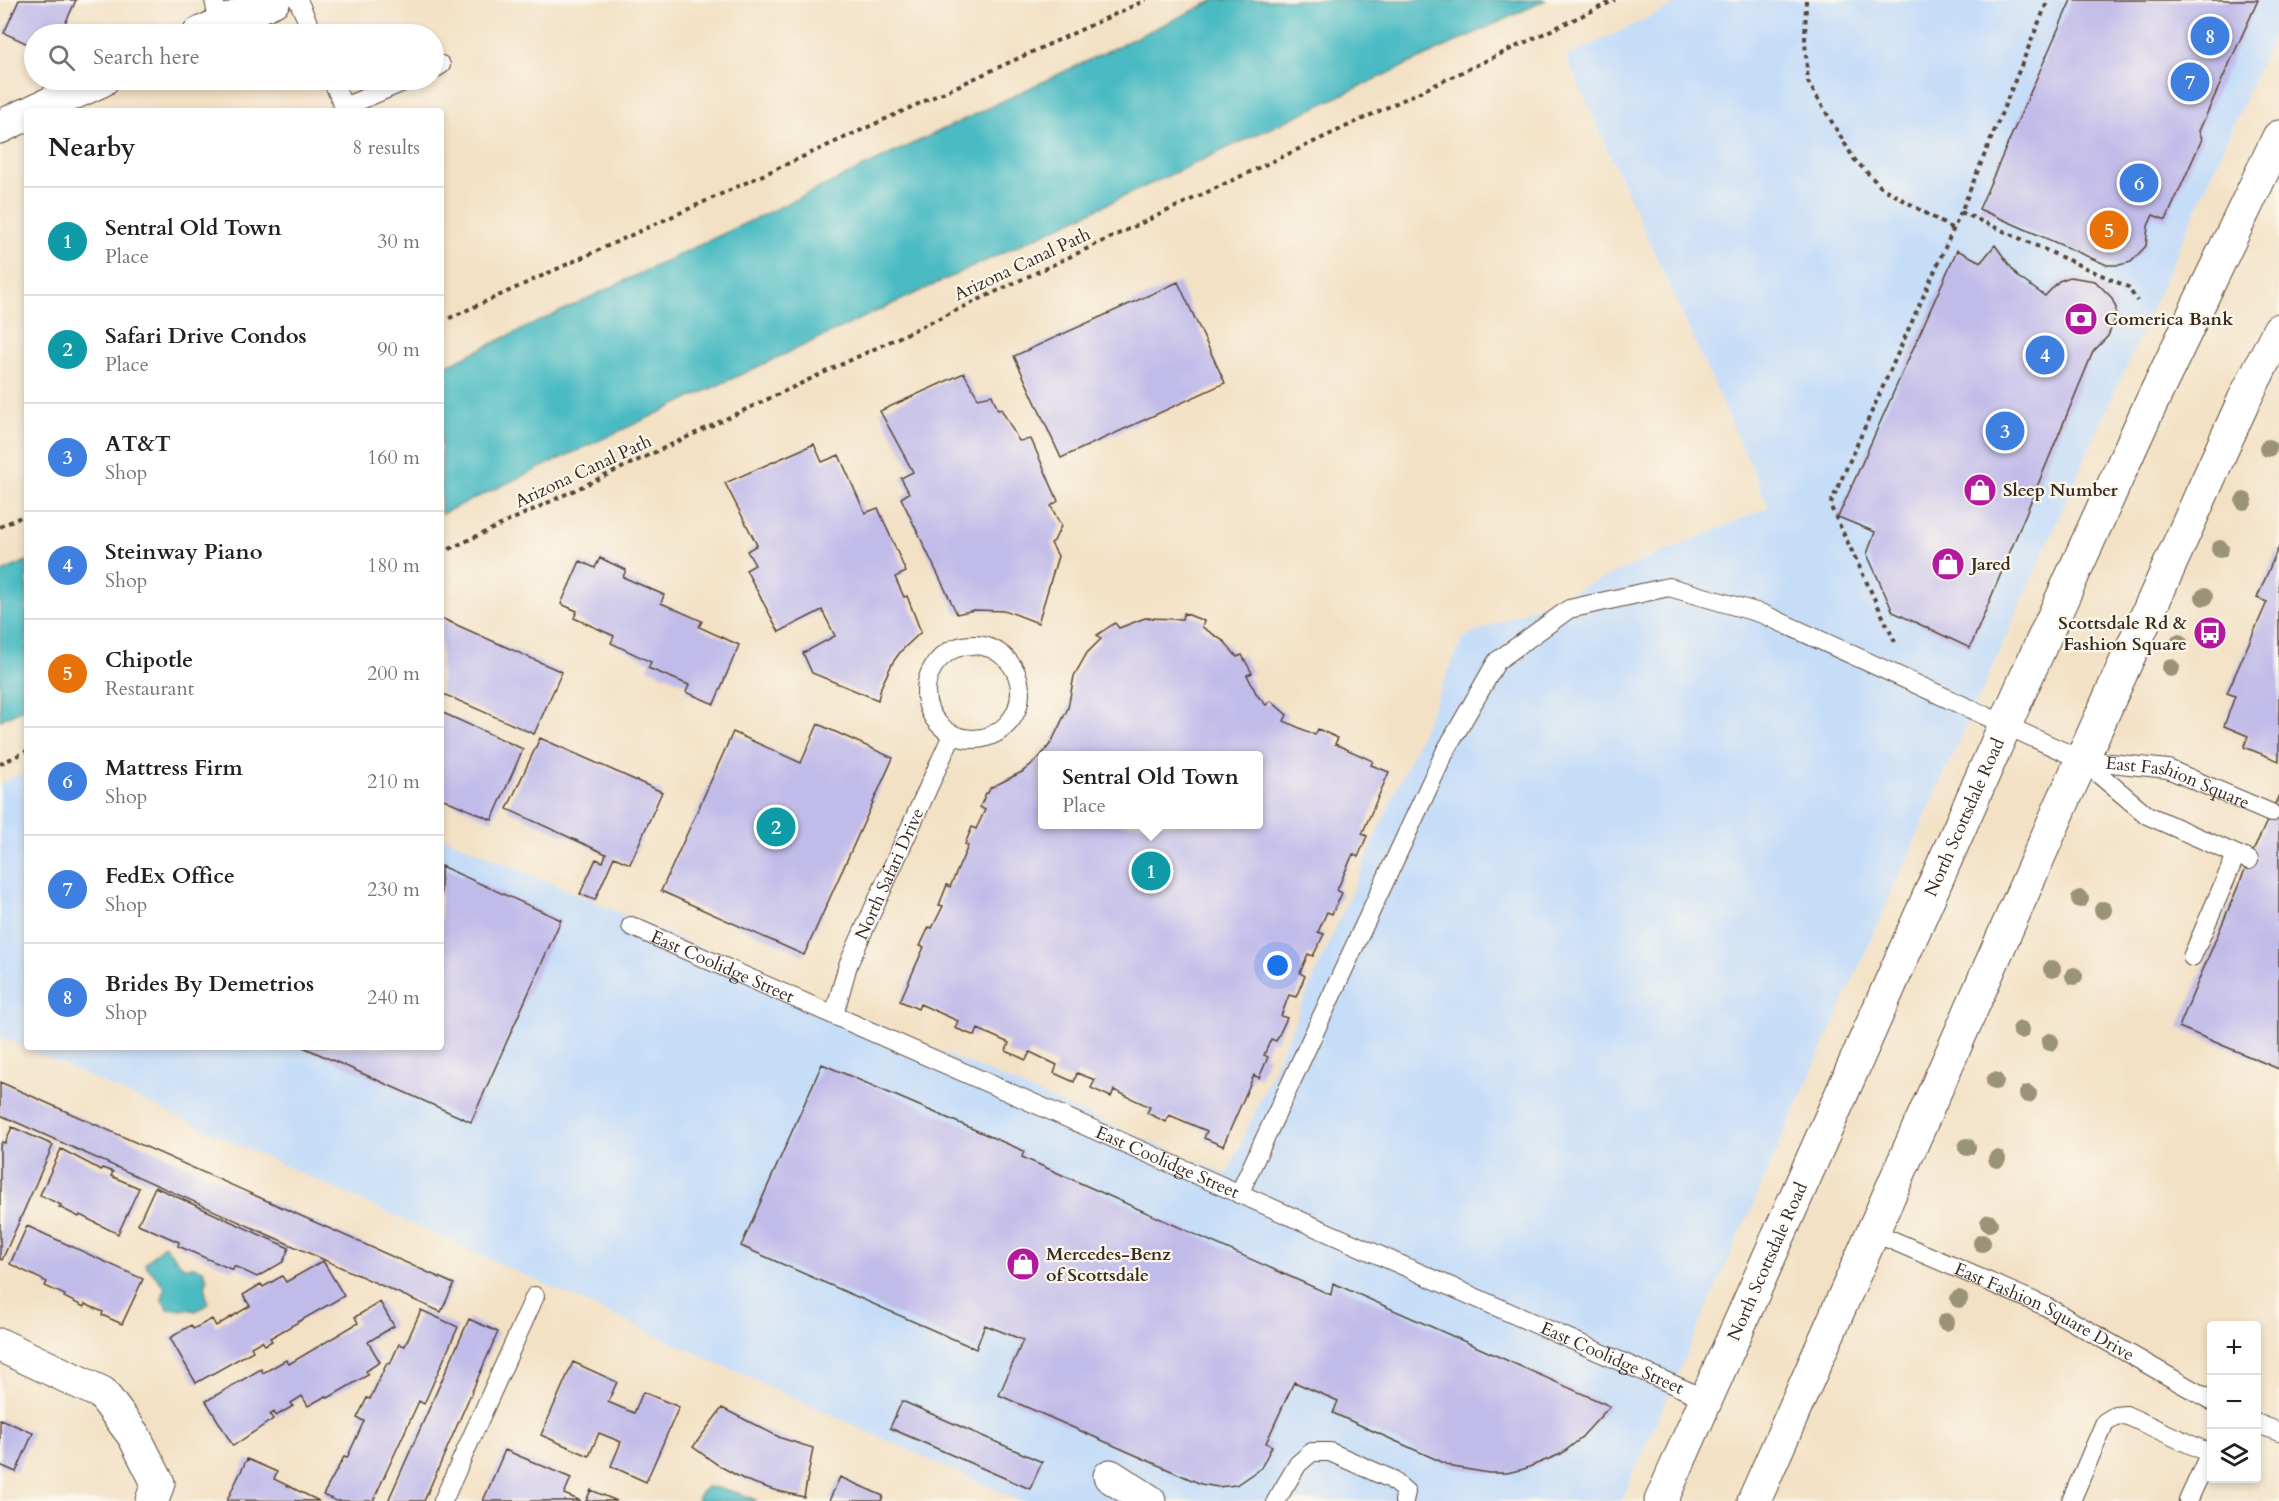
<!DOCTYPE html>
<meta charset="utf-8">
<style>
body{margin:0;font-family:Cardo,serif;background:#f6f6f6;color:#202124}
.controls{position:absolute;right:18px;bottom:18px;display:grid;overflow:hidden;border-radius:6px;box-shadow:0 3px 9px #0003}
.controls button{width:54px;height:54px;display:grid;place-items:center;padding:0;border:0;border-bottom:2px solid #e0e0e0;background:#fff;color:#202124;font:30px sans-serif}
.you{position:absolute;left:1278px;top:966px;width:21px;height:21px;margin:-15px;border:4px solid #fff;border-radius:50%;background:#1a73e8;box-shadow:0 0 0 9px #1a73e833}
.badge{display:grid;place-items:center;width:39px;height:39px;border-radius:50%;background:#b5179e;color:#fff;font-size:20px;font-weight:700}
.pin{position:absolute;translate:-50% -50%;border:3px solid #fff;box-shadow:0 2px 6px #0006}
.popup{position:absolute;left:1038px;top:751px;width:225px;height:78px;box-sizing:border-box;display:grid;place-content:center;border-radius:6px;background:#fff;filter:drop-shadow(0 2px 4px #0005);font-size:20px;white-space:nowrap;color:#757577}
.popup b{font-size:22px;color:#202124}
.popup::after{content:'';position:absolute;left:50%;top:100%;margin-left:-12px;border:12px solid transparent;border-top-color:#fff}
.list{margin:0;padding:0;list-style:none}
h2{display:flex;justify-content:space-between;align-items:center;height:78px;margin:0;padding:0 24px;font-size:26px}
h2 small{font-size:20px;font-weight:400;color:#757577}
.list li{display:grid;grid-template-columns:39px 1fr auto;gap:18px;align-items:center;box-sizing:border-box;height:108px;padding:0 24px;border-top:2px solid #e0e0e0}
.list b{display:block;font-size:22px;white-space:nowrap}
.list p{margin:0;font-size:20px;white-space:nowrap;color:#757577}
.list em{font-size:20px;font-style:normal;color:#757577}
.icon{flex:none;width:33px;height:33px;fill:none;stroke:currentColor;stroke-width:2;stroke-linecap:round;stroke-linejoin:round}
.map{position:relative;flex:none;width:2279px;height:1501px;overflow:hidden}
.search{position:absolute;background:#fff;box-shadow:0 3px 9px #0003;left:24px;top:24px;width:420px;height:66px;display:flex;align-items:center;gap:15px;box-sizing:border-box;padding:0 21px;border-radius:33px;color:#757577;font-size:22px}
.panel{position:absolute;background:#fff;box-shadow:0 3px 9px #0003;left:24px;top:108px;width:420px;height:942px;border-radius:6px}
.map>svg:first-child{display:block}
.built{fill:#c6ddf8}
.water{fill:#4cbbc3;stroke:#447270;stroke-width:1.5}
.building{fill:#c1bbe9;fill-rule:evenodd}
.lines{fill:none;stroke-linecap:round;stroke-linejoin:round}
.service-casing{stroke:#574537;stroke-width:20}
.minor-casing{stroke:#574537;stroke-width:35}
.primary-casing{stroke:#574537;stroke-width:35}
.path{stroke:#574537;stroke-width:4;stroke-dasharray:4.5 4.5;stroke-linecap:butt}
.service{stroke:#fff;stroke-width:18}
.minor{stroke:#fff;stroke-width:33}
.primary{stroke:#fff;stroke-width:33}
.tree{fill:#9b9377}
.labels{text-anchor:middle;stroke-width:4.5;stroke-linejoin:round;paint-order:stroke}
.street-label{font-size:18px;fill:#3b2a1e;stroke:#fbf7ec}
.poi-label{font-size:18px;font-weight:bold;fill:#3b2a1e;stroke:#fbf7ec;text-anchor:start}
</style>
<div class="map">
<svg width="2279" height="1501" viewBox="0 0 2279 1501">
<rect width="100%" height="100%" fill="#fbf7ec"/>
<filter id="ink" filterUnits="userSpaceOnUse"><feTurbulence type="fractalNoise" baseFrequency=".0167" numOctaves="2"/><feDisplacementMap in="SourceGraphic" scale="12" xChannelSelector="R" yChannelSelector="G"/><feConvolveMatrix kernelMatrix="1 2 1 2 8 2 1 2 1" color-interpolation-filters="sRGB"/></filter>
<filter id="wash" filterUnits="userSpaceOnUse"><feTurbulence type="fractalNoise" baseFrequency=".008" numOctaves="4" result="noise"/><feDisplacementMap in="SourceGraphic" scale="24" xChannelSelector="R" yChannelSelector="G"/><feGaussianBlur stdDeviation="1.35" result="paint"/><feColorMatrix in="noise" values="0 0 0 0 0 0 0 0 0 0 0 0 0 0 0 0 0 1.4 0 .05"/><feComposite in="paint" operator="in"/></filter>
<g filter="url(#wash)">
<rect width="100%" height="100%" fill="#f3e1c5"/>
<!-- built -->
<path class="built" d="M1685,0H2279V23L1621,1501H1020L0,1036V784L27,770V1047H441V836L1227,1175L1463,638L1769,507L1566,57Z"/>
<!-- water -->
<path class="water" d="M1215,0H1546L441,514V368Z
M27,561V707L0,720V573Z
M164,1245L183,1267H195L203,1270L207,1279L205,1289L208,1304L195,1311C186,1308 178,1311 168,1309L162,1300L165,1287L145,1264Z
M706,1487C725,1488 740,1492 757,1501H698V1497Z"/>
<g id="blocks">
<!-- building -->
<path class="building" d="M19,0H76L64,26L47,34H34V41L28,44L4,33Z
M2071,0H2258L2199,131L2202,139L2166,220L2153,215L2148,226L2146,246L2131,262L2119,265H2107L1979,209Z
M1995,245L2018,277L2045,296L2059,281L2070,277L2095,281L2111,297L2116,308L2115,319L2108,336L2093,352L1970,648L1893,612L1867,554L1875,532L1838,517L1957,250L1981,262Z
M1178,282L1225,383L1061,458L1014,356Z
M964,373L978,398L992,395L998,410L1001,409L1019,441L1031,439L1058,501L1051,506L1061,526L1054,541L1051,543L1058,556L1038,623L1007,611L974,610L957,614L901,498L909,493L901,478L913,472L880,411Z
M814,444L822,462L839,455L865,513L878,508L906,572L895,577L904,597L907,596L921,632L901,651L893,662L881,687L878,700L812,673L803,653L835,636L822,610L779,632L746,570L755,565L747,551L757,545L725,483Z
M2279,546V761L2244,747L2248,736L2224,726L2235,696L2227,693L2267,602L2257,598Z
M600,558L626,570L623,577L664,595L661,603L702,621L699,627L739,645L714,704L686,692L689,685L648,668L651,662L611,643L614,636L574,618L577,611L561,604L580,561L595,568Z
M1184,613L1204,621L1202,627L1225,642L1237,657L1242,655L1252,673L1247,675L1257,695L1266,705L1271,701L1287,715L1284,721L1315,735L1318,729L1338,738L1335,744L1373,761L1371,765L1389,772L1362,834L1367,836L1358,857L1353,854L1337,890L1342,893L1332,914L1327,912L1318,932L1324,934L1313,956L1308,954L1300,973L1305,976L1296,997L1289,995L1281,1016L1287,1018L1276,1041L1271,1039L1264,1055L1268,1057L1259,1078L1254,1075L1223,1146L1204,1138L1207,1131L1169,1115L1166,1122L1147,1113L1150,1107L1114,1090L1111,1097L1091,1088L1095,1080L1077,1073L1074,1082L1054,1073L1057,1065L1030,1052L1026,1060L1006,1051L1009,1043L978,1029L975,1036L955,1028L958,1021L920,1004L918,1009L900,1001L924,947L920,946L929,927L932,928L943,906L939,905L947,885L950,887L968,846L965,844L972,827L976,829L985,810L980,807L986,793H988L990,788L1022,772L1039,758L1051,743L1068,708L1074,676L1087,653L1101,639L1097,635L1115,623L1119,628L1145,618L1182,619ZM1043,756H1259V824H1043Z
M441,618L562,672L534,734L441,693Z
M441,712L523,749L492,820L441,798Z
M818,724L893,758L804,955L661,891L733,732L801,763Z
M540,738L662,792L630,864L614,857L595,900L580,894L596,859L603,862L606,854L507,809Z
M2279,795V1069L2179,1027L2249,860Z
M441,866L561,920L471,1122L303,1047H441Z
M822,1064L1024,1151L1022,1157L1331,1295L1333,1283L1610,1406L1579,1440L1561,1454L1524,1469L1507,1473H1489L1453,1467L1333,1413L1338,1401L1294,1382L1266,1443L1272,1446L1261,1468L1236,1485L1218,1487L1201,1484L999,1395L1023,1340L985,1325L976,1349L741,1246Z
M0,1082L454,1284L441,1312L0,1115Z
M12,1127L53,1145L2,1260L0,1259V1147L2,1142L5,1143Z
M61,1149L101,1170L102,1168L113,1172L111,1176L139,1188L118,1234L80,1215L79,1217L59,1207L61,1205L40,1195Z
M155,1187L289,1248L283,1262L257,1277L234,1266L233,1270L178,1246L179,1242L138,1224Z
M27,1226L143,1279L122,1324L102,1315L103,1312L85,1304L84,1307L64,1297L65,1295L45,1286L47,1282L10,1264Z
M323,1261L344,1296L270,1338L272,1341L265,1345L262,1341L251,1347L253,1351L196,1383L170,1338L191,1325L193,1329L212,1319L216,1326L250,1306L243,1295L261,1284L263,1287L282,1276L286,1282Z
M380,1302L394,1326L368,1342L380,1362L366,1371L368,1375L328,1398L326,1396L308,1406L302,1396L291,1403L293,1406L276,1416L274,1412L270,1415L273,1419L233,1446L206,1401L261,1369L263,1373L286,1360L289,1364L358,1323L355,1317Z
M421,1310L458,1327L424,1404L419,1401L373,1501H336L323,1495L344,1457L347,1458L364,1421L357,1418L367,1398L370,1399L387,1363L390,1364L399,1344L405,1346Z
M469,1319L498,1332L424,1501H388Z
M573,1362L617,1382L608,1402L634,1413L643,1392L679,1407L646,1482L611,1466L621,1442L599,1433L589,1456L541,1435Z
M902,1401L1042,1462L1030,1489L890,1428Z
M722,1408L781,1438L813,1448L804,1497L774,1490L745,1480L718,1465L693,1447Z
M0,1419L33,1433L16,1472L0,1465Z
M505,1450L571,1478L564,1494L581,1501H483Z
M247,1459L277,1472L274,1479L319,1501L227,1500Z
M840,1477L883,1496L881,1501H829Z
M591,1490L617,1501H586Z"/>
</g>
</g>
<g filter="url(#ink)">
<use href="#blocks" fill-opacity="0" stroke="#574537" stroke-width="1.5"/>
<g class="lines">
<defs>
<g id="service">
<path d="M214,0L219,25"/>
<path d="M298,0L313,34"/>
<path d="M434,69L441,65"/>
<path d="M332,80L344,107L408,80"/>
<circle cx="973" cy="692" r="47"/>
<path id="s1" d="M2082,760L2168,769L2271,813"/>
<path id="s2" d="M631,926L1706,1399"/>
<path d="M2192,957L2236,855"/>
<path id="s3" d="M834,1015L848,965L952,735"/>
<path d="M1239,1194L1445,752L1497,661L1569,609L1669,587L1763,614L2082,760L2147,815L2249,860"/>
<path id="s4" d="M1873,1232L2045,1306L2212,1401"/>
<path d="M2256,1423L2279,1432"/>
<path d="M443,1501L535,1296"/>
<path d="M1276,1501L1298,1464L1312,1452H1330L1391,1479L1406,1492L1404,1501"/>
<path d="M2071,1501L2105,1422L2115,1416L2126,1415L2209,1453"/>
<path d="M2188,1501L2212,1448"/>
</g>
<path id="minor" d="M199,34L274,0
M34,111L102,80
M0,127L27,114
M0,1345L102,1393L134,1436L158,1483L152,1501
M1110,1476L1149,1501"/>
<g id="primary">
<path id="s5" d="M1661,1501L2029,671L2145,416L2279,137"/>
<path d="M1754,1501L2057,815L2244,400L2279,330"/>
</g>
</defs>
<!-- service casing -->
<use href="#service" class="service-casing"/>
<!-- minor casing -->
<use href="#minor" class="minor-casing"/>
<!-- primary casing -->
<use href="#primary" class="primary-casing"/>
<!-- path -->
<path class="path" d="M1806,0L1805,42L1808,82L1854,159L1881,187L1953,229
M1961,212L2128,287L2137,301
M441,322L1146,0
M0,527L27,514
M441,553L1615,0
M1895,642L1830,505L1961,212L2048,0
M0,764L27,751"/>
<!-- service -->
<use href="#service" class="service"/>
<!-- minor -->
<use href="#minor" class="minor"/>
<!-- primary -->
<use href="#primary" class="primary"/>
</g>
<!-- trees -->
<g class="tree">
<circle cx="2268" cy="448" r="9"/>
<circle cx="2244" cy="501" r="9"/>
<circle cx="2220" cy="549" r="9"/>
<circle cx="2204" cy="597" r="9"/>
<circle cx="2179" cy="643" r="9"/>
<circle cx="2171" cy="668" r="9"/>
<circle cx="2080" cy="899" r="9"/>
<circle cx="2103" cy="910" r="9"/>
<circle cx="2052" cy="969" r="9"/>
<circle cx="2074" cy="976" r="9"/>
<circle cx="2021" cy="1030" r="9"/>
<circle cx="2050" cy="1042" r="9"/>
<circle cx="1995" cy="1081" r="9"/>
<circle cx="2028" cy="1094" r="9"/>
<circle cx="1967" cy="1147" r="9"/>
<circle cx="1997" cy="1159" r="9"/>
<circle cx="1989" cy="1223" r="9"/>
<circle cx="1982" cy="1243" r="9"/>
<circle cx="1959" cy="1299" r="9"/>
<circle cx="1946" cy="1322" r="9"/>
</g>
</g>
<!-- icons -->
<defs>
<symbol id="bank-disc" viewBox="-11 -11 22 22"><circle r="9.5" fill="#b5179e" stroke="#fbf7ec"/><path d="M-6-4H6V4H-6ZM0-2.3a2.3 2.3 0 1 0 0 4.6a2.3 2.3 0 1 0 0-4.6Z" fill="#fff"/></symbol>
<symbol id="shop-disc" viewBox="-11 -11 22 22"><circle r="9.5" fill="#b5179e" stroke="#fbf7ec"/><path d="M-5-2.5h2.3a2.7 3.5 0 0 1 5.4 0H5L5.5 6h-11ZM-1.5-2.5h3a1.5 2.3 0 0 0-3 0Z" fill="#fff"/></symbol>
<symbol id="bus-disc" viewBox="-11 -11 22 22"><circle r="9.5" fill="#b5179e" stroke="#fbf7ec"/><path d="M-5-6H5V4H4V6H2V4H-2V6H-4V4H-5ZM-3.5-4V0h7V-4ZM-3.5 1.2v1.5H-2V1.2ZM2 1.2v1.5H3.5V1.2Z" fill="#fff"/></symbol>
</defs>
<g fill-rule="evenodd">
<use href="#bank-disc" x="2062" y="300" width="38" height="38"/>
<use href="#shop-disc" x="1961" y="471" width="38" height="38"/>
<use href="#shop-disc" x="1929" y="545" width="38" height="38"/>
<use href="#bus-disc" x="2191" y="614" width="38" height="38"/>
<use href="#shop-disc" x="1004" y="1245" width="38" height="38"/>
</g>
<g class="labels">
<!-- street labels -->
<g class="street-label">
<text transform="translate(1022 264) rotate(-25)" y="6">Arizona Canal Path</text>
<text transform="translate(583 471) rotate(-25)" y="6">Arizona Canal Path</text>
<text dy="6" stroke="none"><textPath href="#s1" startOffset="99">East Fashion Square</textPath></text>
<text dy="6" stroke="none"><textPath href="#s5" startOffset="748">North Scottsdale Road</textPath></text>
<text dy="6" stroke="none"><textPath href="#s3" startOffset="152">North Safari Drive</textPath></text>
<text dy="6" stroke="none"><textPath href="#s2" startOffset="100">East Coolidge Street</textPath></text>
<text dy="6" stroke="none"><textPath href="#s2" startOffset="586">East Coolidge Street</textPath></text>
<text dy="6" stroke="none"><textPath href="#s5" startOffset="262">North Scottsdale Road</textPath></text>
<text dy="6" stroke="none"><textPath href="#s4" startOffset="189">East Fashion Square Drive</textPath></text>
<text dy="6" stroke="none"><textPath href="#s2" startOffset="1072">East Coolidge Street</textPath></text>
</g>
<!-- poi labels -->
<g class="poi-label">
<text x="2104" y="325">Comerica Bank</text>
<text x="2003" y="496">Sleep Number</text>
<text x="1971" y="570">Jared</text>
<text x="2187" y="629" text-anchor="end">Scottsdale Rd &amp;<tspan x="2187" dy="21">Fashion Square</tspan></text>
<text x="1046" y="1260">Mercedes-Benz<tspan x="1046" dy="21">of Scottsdale</tspan></text>
</g>
</g>
</svg>
<div class="controls">
<button>+</button>
<button>−</button>
<button><svg class="icon" aria-label="layers" viewBox="0 0 24 24"><path d="M12 4l9 5-9 5-9-5zM3 14l9 5 9-5"/></svg></button>
</div>
<div class="you"></div>
<div class="pin badge" style="left:1151px;top:871px;background:#0f9aa8">1</div>
<div class="popup"><b>Sentral Old Town</b>Place</div>
<div class="pin badge" style="left:776px;top:827px;background:#0f9aa8">2</div>
<div class="pin badge" style="left:2005px;top:431px;background:#3f7fe0">3</div>
<div class="pin badge" style="left:2045px;top:355px;background:#3f7fe0">4</div>
<div class="pin badge" style="left:2109px;top:230px;background:#e8710a">5</div>
<div class="pin badge" style="left:2139px;top:183px;background:#3f7fe0">6</div>
<div class="pin badge" style="left:2190px;top:82px;background:#3f7fe0">7</div>
<div class="pin badge" style="left:2210px;top:36px;background:#3f7fe0">8</div>
<div class="search"><svg class="icon" aria-label="search" viewBox="0 0 24 24"><circle cx="10" cy="10" r="6"/><path d="M15 15l6 6"/></svg>Search here</div>
<section class="panel">
<h2>Nearby<small>8 results</small></h2>
<ul class="list">
<li><span class="badge" style="background:#0f9aa8">1</span><div><b>Sentral Old Town</b><p>Place</p></div><em>30 m</em></li>
<li><span class="badge" style="background:#0f9aa8">2</span><div><b>Safari Drive Condos</b><p>Place</p></div><em>90 m</em></li>
<li><span class="badge" style="background:#3f7fe0">3</span><div><b>AT&amp;T</b><p>Shop</p></div><em>160 m</em></li>
<li><span class="badge" style="background:#3f7fe0">4</span><div><b>Steinway Piano</b><p>Shop</p></div><em>180 m</em></li>
<li><span class="badge" style="background:#e8710a">5</span><div><b>Chipotle</b><p>Restaurant</p></div><em>200 m</em></li>
<li><span class="badge" style="background:#3f7fe0">6</span><div><b>Mattress Firm</b><p>Shop</p></div><em>210 m</em></li>
<li><span class="badge" style="background:#3f7fe0">7</span><div><b>FedEx Office</b><p>Shop</p></div><em>230 m</em></li>
<li><span class="badge" style="background:#3f7fe0">8</span><div><b>Brides By Demetrios</b><p>Shop</p></div><em>240 m</em></li>
</ul>
</section>
</div>
